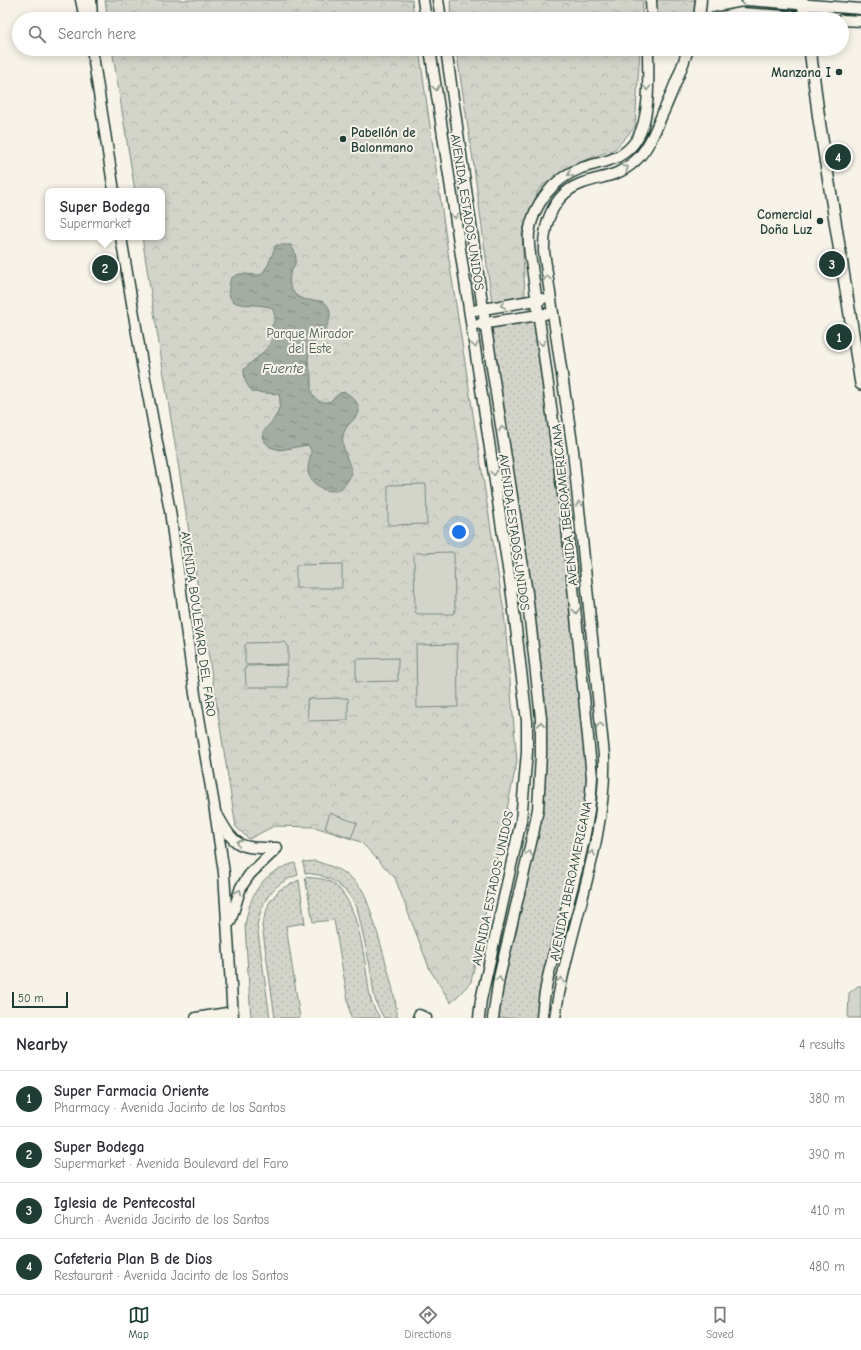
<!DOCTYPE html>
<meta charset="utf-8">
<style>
body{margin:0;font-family:"Comic Neue",sans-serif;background:#f2f2f3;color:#2b2b33}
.scale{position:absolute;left:12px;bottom:10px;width:56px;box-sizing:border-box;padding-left:4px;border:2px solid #1f3d34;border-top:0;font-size:11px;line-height:14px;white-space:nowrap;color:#1f3d34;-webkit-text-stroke:3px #f7f3e8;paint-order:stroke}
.you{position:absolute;left:459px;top:532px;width:14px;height:14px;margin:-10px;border:3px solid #fff;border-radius:50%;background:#1a73e8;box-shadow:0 0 0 6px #1a73e833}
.badge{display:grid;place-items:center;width:26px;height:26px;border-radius:50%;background:#1f3d34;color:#fff;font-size:13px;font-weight:700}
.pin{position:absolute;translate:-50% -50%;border:2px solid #fff;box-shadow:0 1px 4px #0006}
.popup{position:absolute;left:45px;top:188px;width:120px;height:52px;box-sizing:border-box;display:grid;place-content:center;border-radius:8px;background:#fff;filter:drop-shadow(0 1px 3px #0005);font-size:13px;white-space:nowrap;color:#7c7c81}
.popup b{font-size:15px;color:#2b2b33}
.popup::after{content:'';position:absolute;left:50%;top:100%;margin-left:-8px;border:8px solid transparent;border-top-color:#fff}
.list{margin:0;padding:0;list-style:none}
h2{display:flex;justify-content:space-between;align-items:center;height:52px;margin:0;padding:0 16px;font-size:17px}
h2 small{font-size:13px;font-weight:400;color:#7c7c81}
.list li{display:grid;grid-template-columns:26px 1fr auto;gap:12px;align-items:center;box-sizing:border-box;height:56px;padding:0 16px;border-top:1px solid #e1e1e2}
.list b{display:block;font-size:15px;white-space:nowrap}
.list p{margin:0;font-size:13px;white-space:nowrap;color:#7c7c81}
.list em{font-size:13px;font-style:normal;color:#7c7c81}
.icon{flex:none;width:22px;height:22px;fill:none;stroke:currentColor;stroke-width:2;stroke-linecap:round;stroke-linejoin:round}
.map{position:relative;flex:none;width:861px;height:1018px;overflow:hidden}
.search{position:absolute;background:#fff;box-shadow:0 2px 10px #0003;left:12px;right:12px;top:12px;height:44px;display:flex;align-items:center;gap:10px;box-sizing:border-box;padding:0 14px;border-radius:22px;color:#7c7c81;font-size:15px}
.sheet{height:276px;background:#fff}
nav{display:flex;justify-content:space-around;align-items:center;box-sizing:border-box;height:56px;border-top:1px solid #e1e1e2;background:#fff;font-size:11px;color:#7c7c81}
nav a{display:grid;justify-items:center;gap:2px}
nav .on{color:#1f3d34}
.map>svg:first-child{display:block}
.grass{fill:url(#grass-dots);stroke:#79897f}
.park{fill:url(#park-crowns);stroke:#79897f}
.pitch{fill:#d3d5ca;stroke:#79897f}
.water{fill:url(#water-ripples);stroke:#6f8077}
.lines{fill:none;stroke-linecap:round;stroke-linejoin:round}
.tertiary-casing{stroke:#1f3d34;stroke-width:13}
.secondary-casing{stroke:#1f3d34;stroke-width:14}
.tertiary{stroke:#f7f3e8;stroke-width:10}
.secondary{stroke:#f7f3e8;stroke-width:11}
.oneway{stroke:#8b988e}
.poi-dot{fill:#1f3d34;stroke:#f7f3e8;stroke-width:1.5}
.labels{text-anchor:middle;stroke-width:4;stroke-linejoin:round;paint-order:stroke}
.poi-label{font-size:13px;font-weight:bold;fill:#1f3d34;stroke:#f7f3e8;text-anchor:end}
.street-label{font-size:13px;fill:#1f3d34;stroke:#f7f3e8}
.park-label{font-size:13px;fill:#435b52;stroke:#f7f3e8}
.water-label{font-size:14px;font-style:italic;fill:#405950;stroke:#f7f3e8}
</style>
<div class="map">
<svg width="861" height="1018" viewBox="0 0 861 1018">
<defs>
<pattern id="grass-dots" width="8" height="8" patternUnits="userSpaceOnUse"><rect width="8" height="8" fill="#d3d5ca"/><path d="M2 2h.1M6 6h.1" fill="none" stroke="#b5b8ae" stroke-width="1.8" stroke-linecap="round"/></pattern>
<pattern id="park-crowns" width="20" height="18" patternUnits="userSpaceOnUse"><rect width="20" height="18" fill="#d3d5ca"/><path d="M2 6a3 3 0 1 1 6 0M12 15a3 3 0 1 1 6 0" fill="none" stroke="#b5b8ae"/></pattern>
<pattern id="water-ripples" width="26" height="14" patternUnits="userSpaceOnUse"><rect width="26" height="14" fill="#a4ada3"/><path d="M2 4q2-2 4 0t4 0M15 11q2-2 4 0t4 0" fill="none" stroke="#858e86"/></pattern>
</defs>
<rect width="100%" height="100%" fill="#f7f3e8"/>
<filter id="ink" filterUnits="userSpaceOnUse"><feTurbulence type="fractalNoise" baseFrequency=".025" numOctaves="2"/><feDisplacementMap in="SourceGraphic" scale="8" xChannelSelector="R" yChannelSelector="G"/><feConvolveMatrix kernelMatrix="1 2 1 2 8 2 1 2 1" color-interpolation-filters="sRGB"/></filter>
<g filter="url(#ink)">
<!-- grass -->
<path class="grass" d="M534,320L567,555L589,776L587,801L576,860L548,961L537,1018H497V1012L538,835L543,796L545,754L490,326Z
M315,861C335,867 350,873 363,891C370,904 400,1006 397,1018H384L377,1005L374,995L370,966L357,907L347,892L332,880L319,875L305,873L303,862Z
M295,863L298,875C272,884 263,899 257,925L270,1018H251L245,926C250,893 262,872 295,863Z
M305,877C312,878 320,878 326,880C360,891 365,967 370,997L373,1006L380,1018H351L334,920L313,922Z
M299,880L305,923L286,926L300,1018H275L262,925L269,903L279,890Z"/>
<!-- park -->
<path class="park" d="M105,0H412L414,19H108Z
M450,0H643L642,19H451Z
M657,0H695L694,18L693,19H657L655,9Z
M112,49H419L451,273L504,612L517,761L471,982L451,1003L430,970L395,878L361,842L315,827L274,826L249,839L236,827L142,237H162V191H135Z
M456,49H640L635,127L615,149L567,167L539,189L522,233L525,296L492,303L473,160Z"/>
<!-- pitch -->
<path class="pitch" d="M426,484L427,524L388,525V485Z
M452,552L454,554L455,611L453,614H418L415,612L414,555L416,553Z
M342,564V588H296V565Z
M285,642L288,646V661L286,664L248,665L245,663V645L247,643Z
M457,644L458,707L417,708L416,645Z
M398,658V681L356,682V659Z
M287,665L288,687H248L246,685L245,667L247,666Z
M348,698V720L308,721L307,699Z
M330,813L357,823L351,838L325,828Z
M858,986H861V1018H848L849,993Z"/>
<!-- water -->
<path class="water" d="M276,245H291C294,250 296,254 296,259C296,262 294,265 293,268C288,276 288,286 294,293C307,308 328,291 330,314C331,330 312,338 309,353C306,365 311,368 311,378C312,391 308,392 320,402H329L340,393L345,392C354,398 359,402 359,413C355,419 348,424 345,430C338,442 349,461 352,473C349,479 345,487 338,490C328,494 312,485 309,475C306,467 311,458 311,450L308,445L280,450L270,447L264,441L263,432C274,419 283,411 279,394L253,392C246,385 244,379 244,369C253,360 269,351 272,338C273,335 271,331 271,329C275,318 277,319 272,308C252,300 220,315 231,278L239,274L261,275L268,265Z"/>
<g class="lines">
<defs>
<path id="tertiary" d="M81,0L85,19
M91,0L92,19
M423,0L426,19
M438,0L441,19
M651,0L652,19
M747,0L861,9
M699,19L701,0
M711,19L742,13L826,19
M842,20L861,21
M92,49L114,191
M430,49L512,595L527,721V752L521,821L481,1000L479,1018
M446,49L483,309L527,593L541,718V755L538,809L533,834L499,978L493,1018
M121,237L142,363L170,511L195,694L215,811L224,873L233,1018
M477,310L542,299
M480,324L545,314
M218,816C236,849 240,848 277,848
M230,922L241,887L250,874L277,848
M419,1015L426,1018
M196,1018L233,1012
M542,1018C544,986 553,956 562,926C575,877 590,828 592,777L566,517L532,267C530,256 528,245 529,233C533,205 553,179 579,169C603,160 621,163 637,139C651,116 648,75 648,49
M555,1018C567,931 607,844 604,756L573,450L544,252C543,224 553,193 583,183C603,176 618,177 635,161C650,148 658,123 666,106C674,87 682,69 688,49"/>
<path id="secondary" d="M802,0L806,19
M810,49L819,120L861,384"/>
</defs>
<!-- tertiary casing -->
<use href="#tertiary" class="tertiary-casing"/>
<!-- secondary casing -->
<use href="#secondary" class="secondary-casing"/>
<!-- tertiary -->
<use href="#tertiary" class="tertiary"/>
<!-- secondary -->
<use href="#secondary" class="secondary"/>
</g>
<!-- one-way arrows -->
<defs><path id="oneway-chevron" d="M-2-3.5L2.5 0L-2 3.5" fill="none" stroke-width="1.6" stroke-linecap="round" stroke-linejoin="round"/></defs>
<g class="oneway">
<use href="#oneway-chevron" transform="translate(436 88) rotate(81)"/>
<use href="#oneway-chevron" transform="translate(647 88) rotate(92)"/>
<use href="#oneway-chevron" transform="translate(626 168) rotate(-35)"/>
<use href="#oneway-chevron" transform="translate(570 174) rotate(151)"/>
<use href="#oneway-chevron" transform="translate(455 216) rotate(81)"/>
<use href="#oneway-chevron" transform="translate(547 278) rotate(-98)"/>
<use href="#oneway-chevron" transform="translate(503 305) rotate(170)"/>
<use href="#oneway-chevron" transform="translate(542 343) rotate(82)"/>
<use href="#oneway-chevron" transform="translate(475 345) rotate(82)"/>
<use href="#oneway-chevron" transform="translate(502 429) rotate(-99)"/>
<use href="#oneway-chevron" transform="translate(494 473) rotate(82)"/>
<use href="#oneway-chevron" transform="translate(579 504) rotate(-96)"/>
<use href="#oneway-chevron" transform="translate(576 611) rotate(84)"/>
<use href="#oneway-chevron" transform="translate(541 724) rotate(-91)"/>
<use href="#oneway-chevron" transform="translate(600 725) rotate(-96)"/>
<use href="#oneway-chevron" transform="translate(239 843) rotate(-151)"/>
<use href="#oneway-chevron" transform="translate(529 853) rotate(-76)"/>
<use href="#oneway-chevron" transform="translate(592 853) rotate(-77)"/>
<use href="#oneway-chevron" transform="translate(239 892) rotate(-68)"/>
<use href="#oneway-chevron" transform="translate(499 979) rotate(-79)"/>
<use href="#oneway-chevron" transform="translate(561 980) rotate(-75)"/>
</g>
</g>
<!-- markers -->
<g class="poi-dot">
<circle cx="839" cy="72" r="4"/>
<circle cx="343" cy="139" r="4"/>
<circle cx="820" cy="221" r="4"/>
</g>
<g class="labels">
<!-- poi labels -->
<g class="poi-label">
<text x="831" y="77">Manzana I</text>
<text x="351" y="137" text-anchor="start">Pabellón de<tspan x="351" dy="15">Balonmano</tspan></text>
<text x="812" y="219">Comercial<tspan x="812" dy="15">Doña Luz</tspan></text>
</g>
<!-- street labels -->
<g class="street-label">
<text transform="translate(468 212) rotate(81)" y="5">AVENIDA ESTADOS UNIDOS</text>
<text transform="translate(564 505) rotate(-96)" y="5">AVENIDA IBEROAMERICANA</text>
<text transform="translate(515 532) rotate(82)" y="5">AVENIDA ESTADOS UNIDOS</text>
<text transform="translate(199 624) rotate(82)" y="5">AVENIDA BOULEVARD DEL FARO</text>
<text transform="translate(570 881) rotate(-78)" y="5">AVENIDA IBEROAMERICANA</text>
<text transform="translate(492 888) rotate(-78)" y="5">AVENIDA ESTADOS UNIDOS</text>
</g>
<!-- park labels -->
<g class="park-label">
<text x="310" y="338">Parque Mirador<tspan x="310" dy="15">del Este</tspan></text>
</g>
<!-- water labels -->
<g class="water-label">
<text x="283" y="373">Fuente</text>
</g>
</g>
</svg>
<div class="scale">50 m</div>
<div class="you"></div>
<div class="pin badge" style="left:839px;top:337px">1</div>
<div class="pin badge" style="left:105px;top:268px">2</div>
<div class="popup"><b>Super Bodega</b>Supermarket</div>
<div class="pin badge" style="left:832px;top:264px">3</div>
<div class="pin badge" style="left:838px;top:157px">4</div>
<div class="search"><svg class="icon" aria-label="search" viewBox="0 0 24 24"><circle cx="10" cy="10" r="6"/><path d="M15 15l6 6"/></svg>Search here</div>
</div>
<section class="sheet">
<h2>Nearby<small>4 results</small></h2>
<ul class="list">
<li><span class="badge">1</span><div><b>Super Farmacia Oriente</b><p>Pharmacy · Avenida Jacinto de los Santos</p></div><em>380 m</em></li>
<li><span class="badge">2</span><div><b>Super Bodega</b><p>Supermarket · Avenida Boulevard del Faro</p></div><em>390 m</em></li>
<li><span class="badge">3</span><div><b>Iglesia de Pentecostal</b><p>Church · Avenida Jacinto de los Santos</p></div><em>410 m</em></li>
<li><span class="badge">4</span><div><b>Cafeteria Plan B de Dios</b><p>Restaurant · Avenida Jacinto de los Santos</p></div><em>480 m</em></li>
</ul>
</section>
<nav>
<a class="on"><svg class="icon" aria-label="map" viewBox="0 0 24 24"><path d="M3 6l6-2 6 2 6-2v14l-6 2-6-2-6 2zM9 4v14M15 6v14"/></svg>Map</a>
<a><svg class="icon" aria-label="directions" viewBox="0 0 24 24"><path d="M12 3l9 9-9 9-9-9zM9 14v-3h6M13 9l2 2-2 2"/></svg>Directions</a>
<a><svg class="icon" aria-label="saved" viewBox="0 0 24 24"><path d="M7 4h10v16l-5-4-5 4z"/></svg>Saved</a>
</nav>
